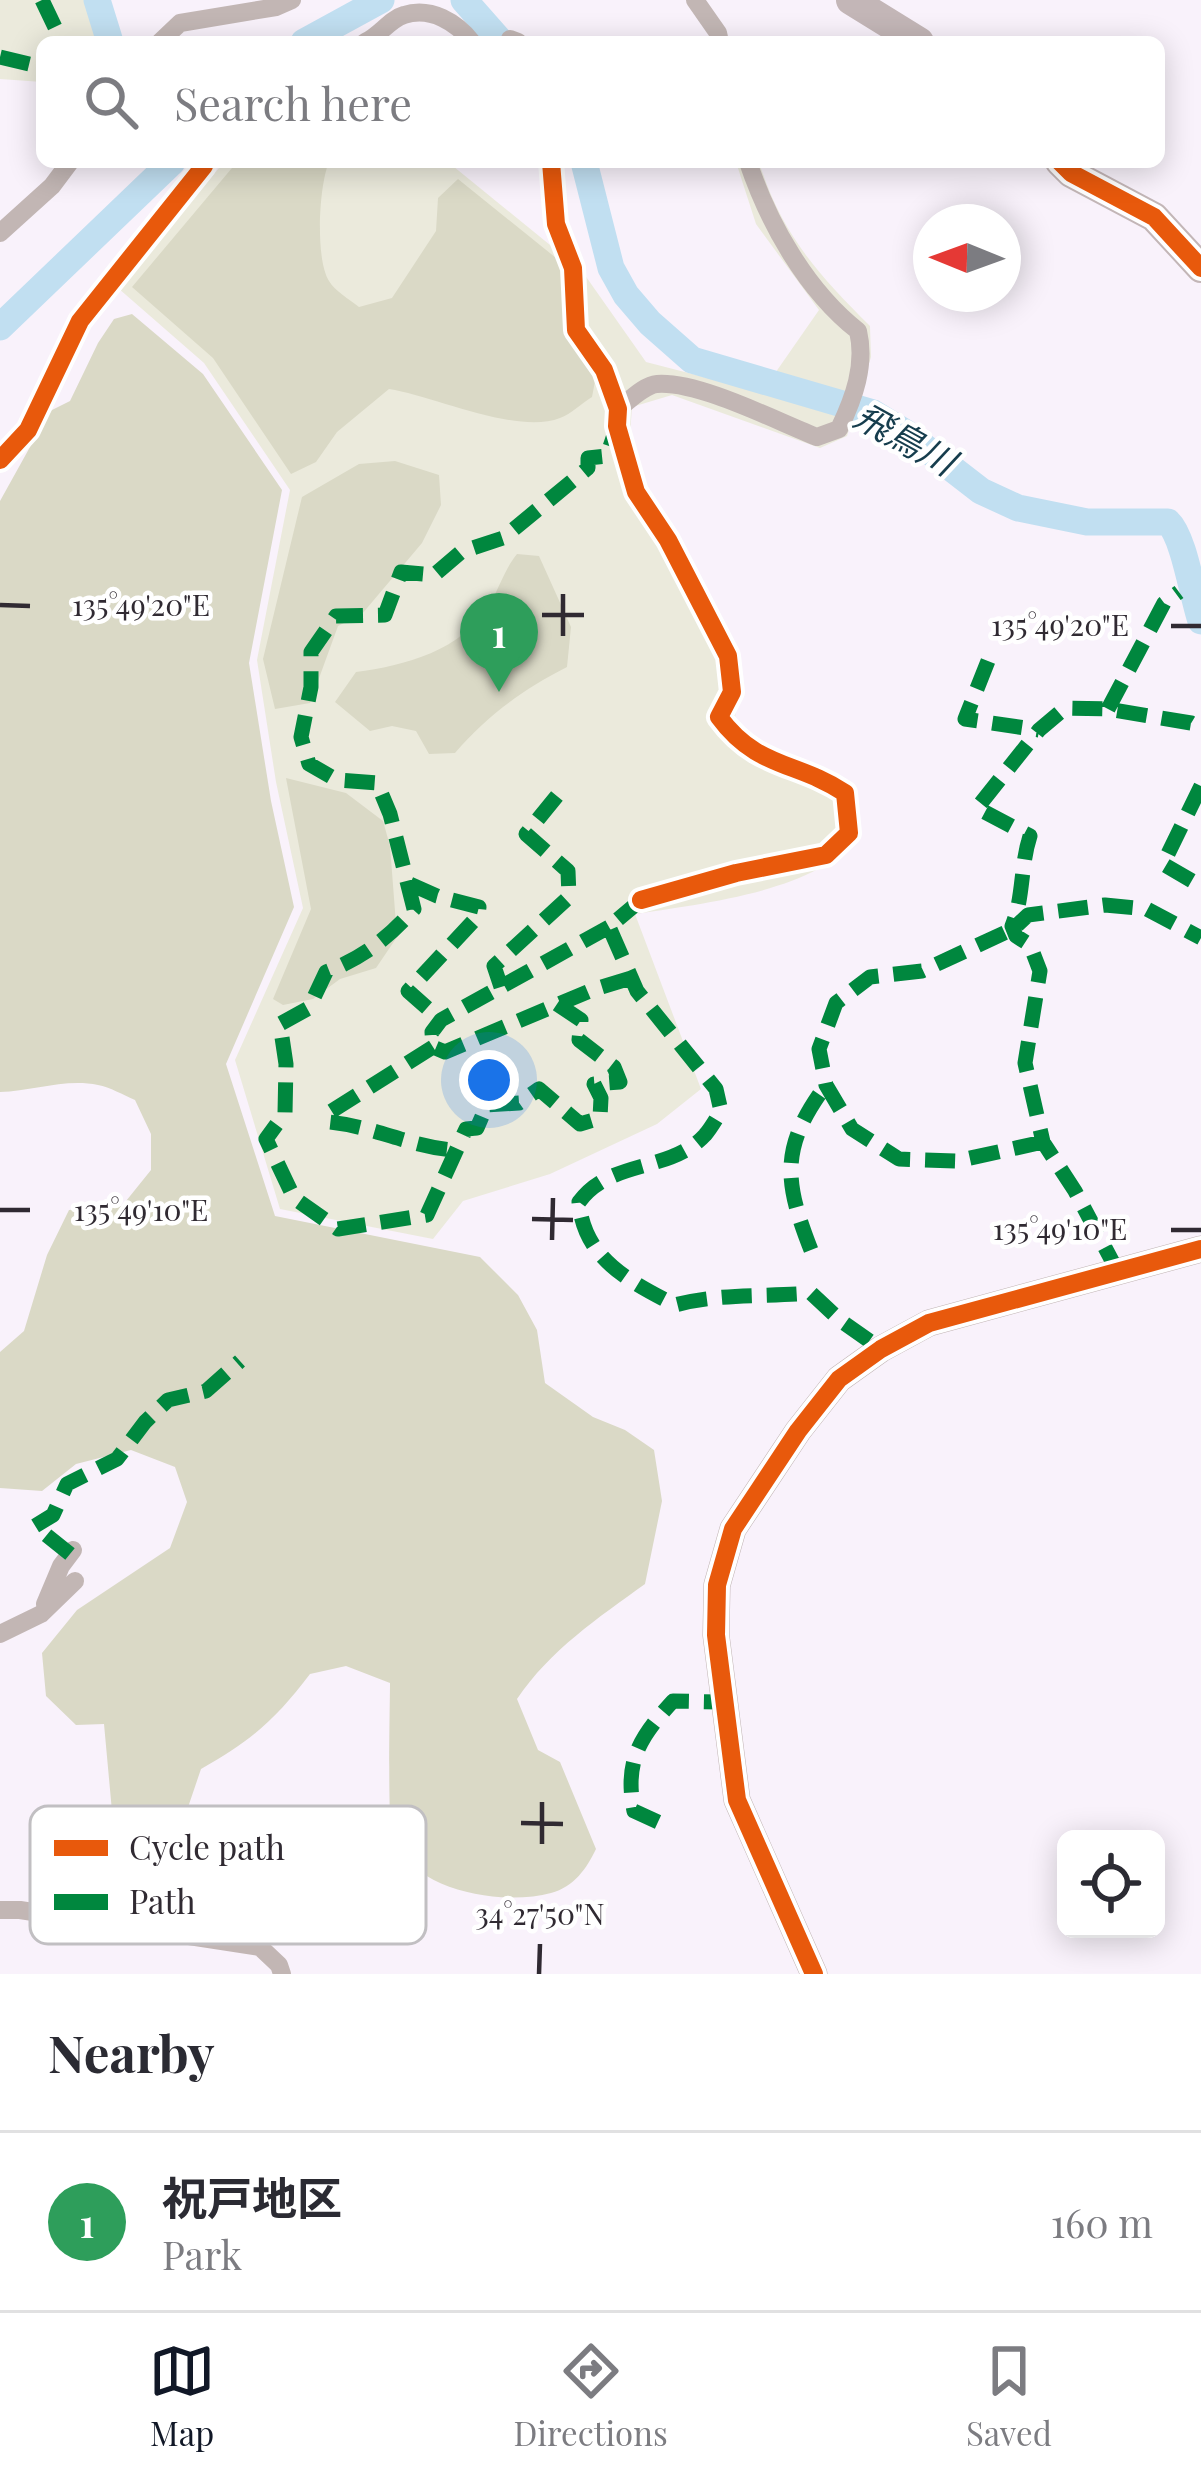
<!DOCTYPE html>
<meta charset="utf-8">
<style>
body{margin:0;font-family:"Playfair Display","Noto Sans JP",serif;background:#f7f7f7;color:#2b2b33}
.controls{position:absolute;right:36px;bottom:36px;display:grid;overflow:hidden;border-radius:18px;box-shadow:0 6px 30px #0003}
.controls button{width:108px;height:108px;display:grid;place-items:center;padding:0;border:0;border-bottom:3px solid #e1e1e2;background:#fff;color:#2b2b33;font:60px sans-serif}
.compass{position:absolute;left:913px;top:204px;width:108px;height:108px;border-radius:50%;background:#fff;box-shadow:0 6px 30px #0003;rotate:271deg}
.you{position:absolute;left:489px;top:1080px;width:42px;height:42px;margin:-30px;border:9px solid #fff;border-radius:50%;background:#1a73e8;box-shadow:0 0 0 18px #1a73e833}
.badge{display:grid;place-items:center;width:78px;height:78px;border-radius:50%;background:#111827;color:#fff;font-size:39px;font-weight:700}
.pin{position:absolute;translate:-50% -99px;filter:drop-shadow(0 3px 6px #0008)}
.pin::after{content:'';position:absolute;top:63px;width:42px;height:36px;background:inherit;clip-path:polygon(0 0,100% 0,50% 100%)}
.list{margin:0;padding:0;list-style:none}
h2{display:flex;justify-content:space-between;align-items:center;height:156px;margin:0;padding:0 48px;font-size:51px}
h2 small{font-size:39px;font-weight:400;color:#7c7c81}
.list li{display:grid;grid-template-columns:78px 1fr auto;gap:36px;align-items:center;box-sizing:border-box;height:180px;padding:0 48px;border-top:3px solid #e1e1e2}
.list b{display:block;font-size:45px;white-space:nowrap}
.list p{margin:0;font-size:39px;white-space:nowrap;color:#7c7c81}
.list em{font-size:39px;font-style:normal;color:#7c7c81}
.icon{flex:none;width:66px;height:66px;fill:none;stroke:currentColor;stroke-width:2;stroke-linecap:round;stroke-linejoin:round}
.map{position:relative;flex:none;width:1201px;height:1974px;overflow:hidden}
.search{position:absolute;background:#fff;box-shadow:0 6px 30px #0003;left:36px;right:36px;top:36px;height:132px;display:flex;align-items:center;gap:30px;box-sizing:border-box;padding:0 42px;border-radius:18px;color:#7c7c81;font-size:45px}
.sheet{height:336px;background:#fff}
nav{display:flex;justify-content:space-around;align-items:center;box-sizing:border-box;height:168px;border-top:3px solid #e1e1e2;background:#fff;font-size:33px;color:#7c7c81}
nav a{display:grid;justify-items:center;gap:6px}
nav .on{color:#111827}
.map>svg:first-child{display:block}
.green{fill:#ebeadc}
.forest{fill:#dad9c6}
.lines{fill:none;stroke-linecap:round;stroke-linejoin:round}
.river{stroke:#c1dff1;stroke-width:27}
.street{stroke:#c2b6b4;stroke-width:18}
.secondary{stroke:#c1b4b4;stroke-width:27}
.primary{stroke:#c3b6b7;stroke-width:30}
.quiet{stroke:#00873e;stroke-width:15;stroke-dasharray:30 15;stroke-linecap:butt}
.cycleway-casing{stroke:#fff;stroke-width:26}
.cycleway{stroke:#e8590c;stroke-width:18}
.ticks{fill:none;stroke:#302a32;stroke-width:4.5}
.labels{text-anchor:middle;stroke-width:9;stroke-linejoin:round;paint-order:stroke}
.water-label{font-size:36px;font-style:italic;fill:#163d4d;stroke:#fff}
.key{fill:#fff;stroke:#c1bfc2;stroke-width:3}
.key-label{font-size:33px;fill:#302a32}
.ticks-label{font-size:30px;text-anchor:middle;fill:#302a32;stroke:#fff;stroke-width:9;stroke-linejoin:round;paint-order:stroke}
</style>
<div class="map">
<svg width="1201" height="1974" viewBox="0 0 1201 1974">
<rect width="100%" height="100%" fill="#f9f2fb"/>
<!-- green -->
<path class="green" d="M0,0H85L101,42H42V82L0,79Z
M224,162H448L582,271L646,362L762,392L819,310L756,224L736,162H759C781,234 818,274 870,326L871,357L847,436L820,448L672,395L632,407L630,435L642,482L739,665L735,719C774,759 816,758 855,798C855,810 858,826 853,836C827,891 691,905 635,914L701,1089L657,1124L550,1174L463,1201L433,1239L280,1209L235,1060L303,908L276,782L257,660L290,490L204,363L118,288Z"/>
<!-- forest -->
<path class="forest" d="M237,162H329C319,185 315,259 329,281C335,291 349,299 359,307L392,298L436,231L438,198L458,179L566,266L567,332L596,376L592,397C582,403 571,414 560,418C517,435 434,396 389,389L337,432L316,462L291,474L213,358L132,287Z
M132,314L203,374L282,490L249,663L271,801L294,907L226,1064L275,1216L480,1257L518,1295L537,1330L545,1383L593,1417L625,1430L654,1450L662,1501L645,1584C598,1618 550,1650 517,1699L538,1750L560,1762L596,1849C587,1868 574,1887 551,1893C503,1906 417,1892 393,1841C387,1828 390,1708 390,1683L346,1666L310,1674C276,1719 251,1741 201,1769L183,1822L146,1859L116,1855L104,1724L76,1725L46,1696L42,1653L77,1610L170,1548L187,1502L175,1467L131,1450L76,1464L42,1491L0,1488V1352L24,1331L47,1255L69,1210L122,1206L151,1170V1134L135,1100C123,1095 110,1087 98,1085C66,1078 33,1091 0,1092V501L50,411L70,401L98,343L114,319Z
M395,461L439,475L441,505L422,543L362,614L338,626L310,703L275,709L263,659L302,497L359,464Z
M517,554L539,556L571,627L567,667C522,690 488,715 455,753L429,754L416,731L392,726L370,731L335,702L356,672C404,666 463,650 489,605C500,587 504,570 517,554Z
M286,778L346,793L383,821L390,846L397,937L376,968L340,979L313,999L283,1005L273,999L311,909Z"/>
<g class="lines">
<!-- river -->
<path class="river" d="M97,0L110,42
M464,0L501,42
M304,42L381,0
M584,162L611,268L626,295L650,323L692,360L873,413L906,433L981,491L1018,508L1087,522H1168C1184,537 1192,594 1201,621
M0,327L172,162"/>
<!-- street -->
<path class="street" d="M695,0L718,33L720,42
M510,39L518,42
M160,42L180,23L276,7L292,0
M365,42C379,36 390,19 404,15C431,6 457,23 472,42
M199,162L204,166L208,162
M551,162L556,224L573,268L576,330L604,370L618,409L617,426L636,492L668,540L728,656L732,692L719,717C757,769 797,761 845,793L849,833L826,855L736,873L641,900
M0,233L52,186L70,162
M618,409C629,401 644,385 657,384C699,381 776,421 817,437L839,429C854,398 866,365 858,331C806,290 769,224 748,162
M45,1604L61,1566L73,1550
M0,1634L41,1614L75,1581
M0,1910H20L260,1947L279,1965L282,1974"/>
<!-- secondary -->
<path class="secondary" d="M814,1974L737,1800L716,1635L717,1585L733,1529L798,1431L839,1379L881,1349L929,1323L1201,1249"/>
<!-- primary -->
<path class="primary" d="M851,0L919,42
M1060,162L1071,173L1154,217L1201,268"/>
<!-- quiet -->
<path class="quiet" d="M42,0L62,42
M0,57L42,67
M988,661L965,719L1039,730
M1108,709L1164,603L1179,592
M1201,786L1163,864L1201,886
M410,884L437,896L479,907L478,916L408,991L441,1020
M641,900L609,927L637,991L716,1089L721,1111C716,1119 711,1128 705,1135C670,1173 610,1159 579,1202C584,1259 629,1281 675,1305C720,1293 765,1297 811,1293L841,1321L881,1349
M609,927L441,1020L432,1032L433,1047L445,1052L592,990L631,978
M501,987L494,966L569,897L568,871L526,834L561,791
M557,1004L581,1020L579,1040L614,1067L620,1082L594,1084L601,1098L600,1118L580,1124L539,1089L519,1103L487,1105L477,1128L466,1129L427,1215L338,1229L294,1198L266,1139L285,1113L286,1064L280,1024L309,1008L326,972C364,957 387,939 414,909L390,814L377,783L337,780L309,764L301,737L311,687V652L336,616L385,615L401,572L434,575L461,552L503,538L588,468V458L607,456L616,429
M433,1047L327,1114L329,1122C376,1127 408,1146 453,1150
M1043,1142L957,1161L899,1159L852,1129L826,1085L819,1049L836,1003L870,977L922,971L1013,929L1028,915L1105,905L1147,909L1201,938
M811,1250C784,1181 780,1147 826,1085
M1119,1274L1075,1191L1043,1142L1025,1063L1040,971L1030,945L1016,936L1012,926C1024,897 1020,867 1030,836L977,808L1039,730L1065,708L1108,709L1191,723L1201,729
M70,1554L35,1526L53,1515L67,1484L117,1459L145,1422L168,1400L206,1391L240,1361
M658,1822L634,1811C624,1761 640,1737 673,1701L722,1702"/>
<defs>
<path id="cycleway" d="M551,162L556,224L573,268L576,330L604,370L618,409L617,426L636,492L668,540L728,656L732,692L719,717C757,769 797,761 845,793L849,833L826,855L736,873L641,900
M1060,162L1071,173L1154,217L1201,268
M0,460L28,430L80,321L204,166L199,162
M814,1974L737,1800L716,1635L717,1585L733,1529L798,1431L839,1379L881,1349L929,1323L1201,1249"/>
</defs>
<!-- cycleway casing -->
<use href="#cycleway" class="cycleway-casing"/>
<!-- cycleway -->
<use href="#cycleway" class="cycleway"/>
</g>
<!-- ticks -->
<path class="ticks" d="M0,605L30,606M542,615H584M1171,626H1201M563,636V594M0,1210H30M532,1219L573,1220M1171,1230H1201M552,1240L553,1198M521,1823L563,1824M542,1844V1802M539,1974L540,1944"/>
<g class="labels">
<!-- water labels -->
<g class="water-label">
<text transform="translate(905 439) rotate(29)" y="13">飛鳥川</text>
</g>
</g>
<!-- legend -->
<rect x="30" y="1806" width="396" height="138" rx="18" class="key"/>
<rect x="54" y="1840" width="54" height="16" fill="#e8590c"/>
<rect x="54" y="1894" width="54" height="16" fill="#00873e"/>
<g class="key-label">
<text x="129" y="1860">Cycle path</text>
<text x="129" y="1914">Path</text>
</g>
<g class="ticks-label">
<text x="141" y="616">135°49'20"E</text>
<text x="1060" y="636">135°49'20"E</text>
<text x="141" y="1221">135°49'10"E</text>
<text x="1060" y="1240">135°49'10"E</text>
<text x="540" y="1925">34°27'50"N</text>
</g>
</svg>
<div class="controls">
<button><svg class="icon" aria-label="locate" viewBox="0 0 24 24"><circle cx="12" cy="12" r="6"/><path d="M12 2v4M12 18v4M2 12h4M18 12h4"/></svg></button>
</div>
<svg class="compass" viewBox="-18 -18 36 36"><path d="M0-13l5 13h-10z" fill="#e53935"/><path d="M0 13l5-13h-10z" fill="#7c7c81"/></svg>
<div class="you"></div>
<div class="pin badge" style="left:499px;top:692px;background:#2e9e5b">1</div>
<div class="search"><svg class="icon" aria-label="search" viewBox="0 0 24 24"><circle cx="10" cy="10" r="6"/><path d="M15 15l6 6"/></svg>Search here</div>
</div>
<section class="sheet">
<h2>Nearby<small></small></h2>
<ul class="list">
<li><span class="badge" style="background:#2e9e5b">1</span><div><b>祝戸地区</b><p>Park</p></div><em>160 m</em></li>
</ul>
</section>
<nav>
<a class="on"><svg class="icon" aria-label="map" viewBox="0 0 24 24"><path d="M3 6l6-2 6 2 6-2v14l-6 2-6-2-6 2zM9 4v14M15 6v14"/></svg>Map</a>
<a><svg class="icon" aria-label="directions" viewBox="0 0 24 24"><path d="M12 3l9 9-9 9-9-9zM9 14v-3h6M13 9l2 2-2 2"/></svg>Directions</a>
<a><svg class="icon" aria-label="saved" viewBox="0 0 24 24"><path d="M7 4h10v16l-5-4-5 4z"/></svg>Saved</a>
</nav>
